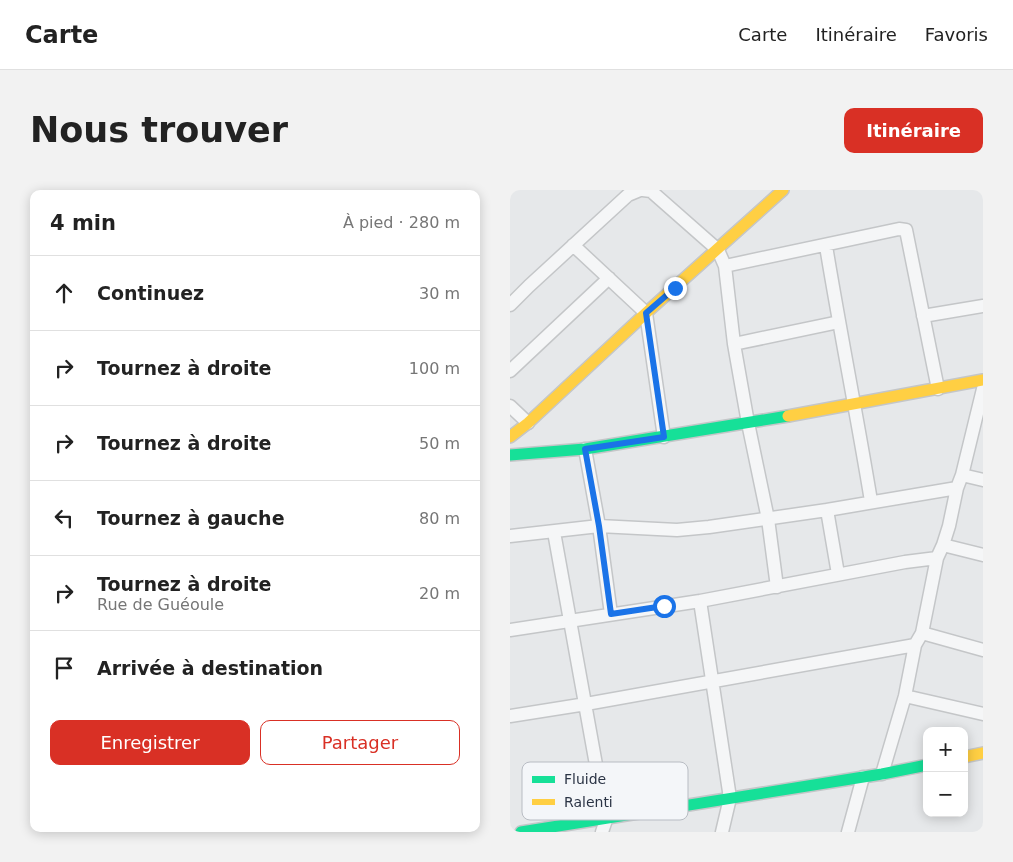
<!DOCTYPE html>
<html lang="fr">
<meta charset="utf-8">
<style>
body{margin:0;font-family:"DejaVu Sans",sans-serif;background:#f2f2f2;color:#222}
.controls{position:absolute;right:15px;bottom:15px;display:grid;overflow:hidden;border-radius:10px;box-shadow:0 2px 12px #0003}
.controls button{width:45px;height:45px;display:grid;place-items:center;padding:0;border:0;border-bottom:1px solid #e0e0e0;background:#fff;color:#222;font:25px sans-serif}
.stop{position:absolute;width:15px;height:15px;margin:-11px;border:4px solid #1a73e8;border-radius:50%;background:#fff}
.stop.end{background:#1a73e8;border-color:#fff;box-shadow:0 1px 5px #0008}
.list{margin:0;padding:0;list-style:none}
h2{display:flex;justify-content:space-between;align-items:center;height:65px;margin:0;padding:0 20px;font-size:21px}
h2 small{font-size:16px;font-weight:400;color:#767676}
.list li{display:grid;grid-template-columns:32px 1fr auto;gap:15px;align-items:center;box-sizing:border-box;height:75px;padding:0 20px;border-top:1px solid #e0e0e0}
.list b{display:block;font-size:19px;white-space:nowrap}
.list p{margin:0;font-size:16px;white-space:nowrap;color:#767676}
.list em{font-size:16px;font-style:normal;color:#767676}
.actions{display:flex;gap:10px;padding:15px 20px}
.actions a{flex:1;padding:11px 0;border:1px solid #d93025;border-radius:10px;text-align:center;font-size:18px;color:#d93025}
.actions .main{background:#d93025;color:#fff}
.icon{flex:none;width:28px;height:28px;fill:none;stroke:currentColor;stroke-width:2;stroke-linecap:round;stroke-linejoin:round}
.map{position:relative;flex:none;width:473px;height:642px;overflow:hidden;border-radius:10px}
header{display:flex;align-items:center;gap:30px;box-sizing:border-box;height:70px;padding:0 25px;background:#fff;border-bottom:1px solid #e0e0e0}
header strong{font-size:24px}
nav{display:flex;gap:28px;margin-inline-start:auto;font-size:18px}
.intro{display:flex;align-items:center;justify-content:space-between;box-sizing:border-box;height:120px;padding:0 30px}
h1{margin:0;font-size:35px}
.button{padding:12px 22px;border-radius:10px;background:#d93025;color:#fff;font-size:18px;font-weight:700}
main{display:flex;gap:30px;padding:0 30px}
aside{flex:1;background:#fff;border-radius:10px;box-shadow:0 2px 12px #0003}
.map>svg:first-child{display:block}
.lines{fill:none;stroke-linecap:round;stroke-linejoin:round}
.street-casing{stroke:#c4c6c8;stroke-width:15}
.fast-casing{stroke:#c4c6c8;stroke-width:14}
.slow-casing{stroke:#c4c6c8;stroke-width:14}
.street{stroke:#f5f6f7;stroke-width:12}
.fast{stroke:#16e098;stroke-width:11}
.slow{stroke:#ffcf43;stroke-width:11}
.route{stroke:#1a73e8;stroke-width:6}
.key{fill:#f4f6f9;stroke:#b8bcc3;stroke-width:1}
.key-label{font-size:14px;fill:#2b3445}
</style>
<header>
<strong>Carte</strong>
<nav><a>Carte</a><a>Itinéraire</a><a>Favoris</a></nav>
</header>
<div class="intro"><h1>Nous trouver</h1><a class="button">Itinéraire</a></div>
<main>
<aside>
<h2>4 min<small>À pied · 280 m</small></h2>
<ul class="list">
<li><svg class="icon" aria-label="ahead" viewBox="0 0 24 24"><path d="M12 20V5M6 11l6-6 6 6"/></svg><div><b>Continuez</b></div><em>30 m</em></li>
<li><svg class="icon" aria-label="right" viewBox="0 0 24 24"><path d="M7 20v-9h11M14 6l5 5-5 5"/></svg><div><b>Tournez à droite</b></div><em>100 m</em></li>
<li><svg class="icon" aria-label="right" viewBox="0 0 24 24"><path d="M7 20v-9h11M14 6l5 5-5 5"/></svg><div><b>Tournez à droite</b></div><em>50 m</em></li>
<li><svg class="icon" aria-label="left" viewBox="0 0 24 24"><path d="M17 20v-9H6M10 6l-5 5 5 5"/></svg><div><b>Tournez à gauche</b></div><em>80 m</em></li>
<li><svg class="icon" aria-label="right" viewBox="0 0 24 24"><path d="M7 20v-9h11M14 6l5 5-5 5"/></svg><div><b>Tournez à droite</b><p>Rue de Guéoule</p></div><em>20 m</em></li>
<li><svg class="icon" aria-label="arrive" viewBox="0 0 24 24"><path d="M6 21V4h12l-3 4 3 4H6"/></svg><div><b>Arrivée à destination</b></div></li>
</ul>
<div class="actions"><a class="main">Enregistrer</a><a>Partager</a></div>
</aside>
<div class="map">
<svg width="473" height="642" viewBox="0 0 473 642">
<rect width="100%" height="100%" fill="#e6e8ea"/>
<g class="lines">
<defs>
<path id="street" d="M133,0L141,1L208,60L215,76L224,154L238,233L258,329L267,397
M63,55L136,123L154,247
M316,56C330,141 347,226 361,311
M215,76L389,39L396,40L428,199
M0,115L19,96L118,5L130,0
M413,126L473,116
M224,154L329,132
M0,181L99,88
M0,216L18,233
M75,259L89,336L101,424
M452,285L473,290
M317,320L328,384
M44,342L96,630L92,642
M0,346L89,336L167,340L199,337L317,320L447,298
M433,355L473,365
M190,411L220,608L212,642
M0,440L190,411L395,372L427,368
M412,443L473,460
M395,506L473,524
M0,526L76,514L405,455
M372,584L395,506L405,455L412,443L427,368L433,355L439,336L447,298L452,285L473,199
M338,642L353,587"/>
<path id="fast" d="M0,265L75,259L278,226
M11,642L372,584L417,575"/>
<path id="slow" d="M278,226L473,190
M0,247L18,233L136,123L273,0
M454,567L473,563"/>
</defs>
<!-- street casing -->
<use href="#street" class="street-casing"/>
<!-- fast casing -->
<use href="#fast" class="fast-casing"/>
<!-- slow casing -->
<use href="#slow" class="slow-casing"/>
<!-- street -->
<use href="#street" class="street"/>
<!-- fast -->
<use href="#fast" class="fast"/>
<!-- slow -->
<use href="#slow" class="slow"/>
</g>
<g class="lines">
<!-- route -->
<path class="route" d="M154,416L101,424L89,336L75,259L154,247L136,123L165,98"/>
</g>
<!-- legend -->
<rect x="12" y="572" width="166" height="58" rx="8" class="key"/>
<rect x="22" y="586" width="23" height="7" fill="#16e098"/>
<rect x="22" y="609" width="23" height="6" fill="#ffcf43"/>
<g class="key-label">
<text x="54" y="594">Fluide</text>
<text x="54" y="617">Ralenti</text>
</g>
</svg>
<div class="controls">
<button>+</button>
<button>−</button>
</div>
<div class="stop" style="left:154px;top:416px"></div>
<div class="stop end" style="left:165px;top:98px"></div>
</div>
</main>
